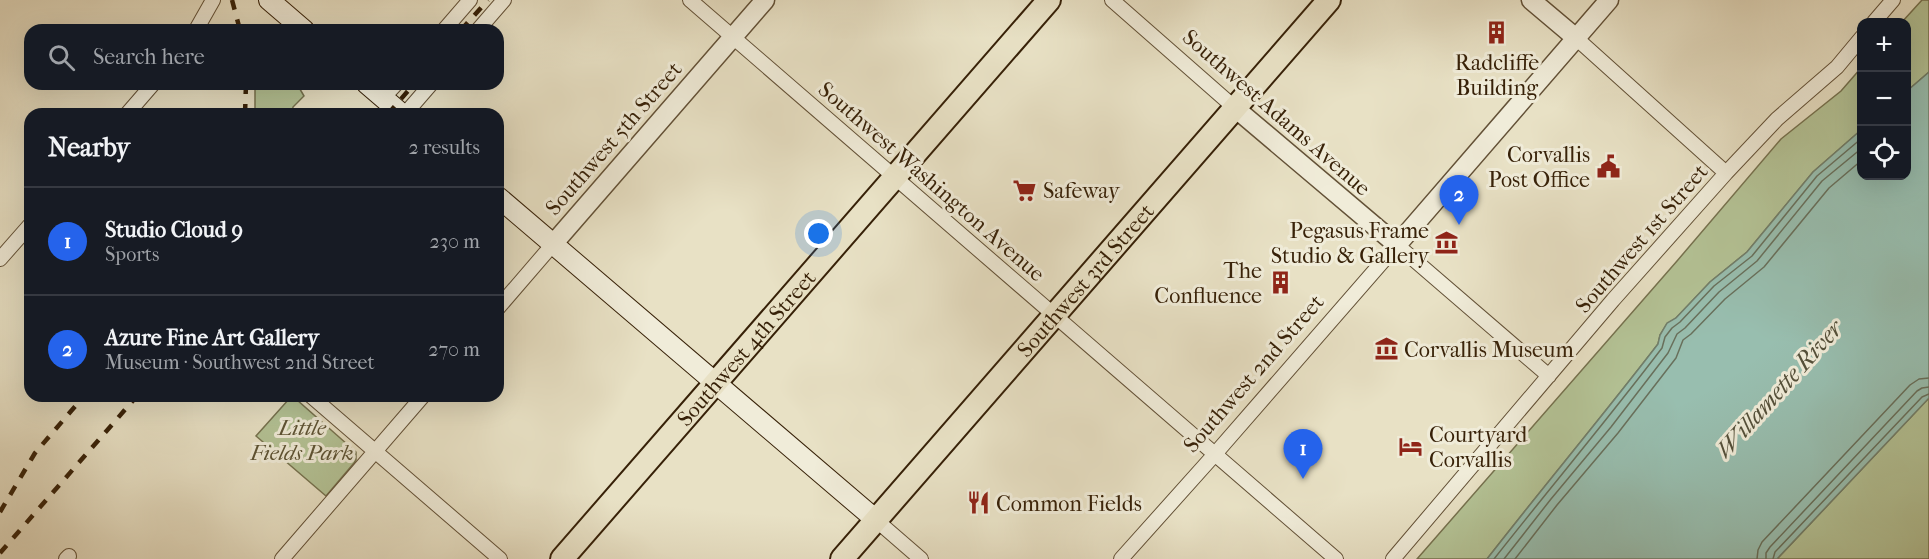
<!DOCTYPE html>
<meta charset="utf-8">
<style>
body{margin:0;font-family:"IM FELL French Canon",serif;background:#242831;color:#f1f3f6}
.controls{position:absolute;right:18px;top:18px;display:grid;overflow:hidden;border-radius:12px;box-shadow:0 6px 24px #0002}
.controls button{width:54px;height:54px;display:grid;place-items:center;padding:0;border:0;border-bottom:2px solid #363941;background:#171b24;color:#f1f3f6;font:30px sans-serif}
.you{position:absolute;left:819px;top:234px;width:21px;height:21px;margin:-15px;border:4px solid #fff;border-radius:50%;background:#1a73e8;box-shadow:0 0 0 9px #1a73e833}
.badge{display:grid;place-items:center;width:39px;height:39px;border-radius:50%;background:#2563eb;color:#fff;font-size:20px;font-weight:700}
.pin{position:absolute;translate:-50% -50px;filter:drop-shadow(0 2px 3px #0008)}
.pin::after{content:'';position:absolute;top:32px;width:21px;height:18px;background:inherit;clip-path:polygon(0 0,100% 0,50% 100%)}
.list{margin:0;padding:0;list-style:none}
h2{display:flex;justify-content:space-between;align-items:center;height:78px;margin:0;padding:0 24px;font-size:26px}
h2 small{font-size:20px;font-weight:400;color:#9ea1a6}
.list li{display:grid;grid-template-columns:39px 1fr auto;gap:18px;align-items:center;box-sizing:border-box;height:108px;padding:0 24px;border-top:2px solid #363941}
.list b{display:block;font-size:22px;white-space:nowrap}
.list p{margin:0;font-size:20px;white-space:nowrap;color:#9ea1a6}
.list em{font-size:20px;font-style:normal;color:#9ea1a6}
.icon{flex:none;width:33px;height:33px;fill:none;stroke:currentColor;stroke-width:2;stroke-linecap:round;stroke-linejoin:round}
.map{position:relative;flex:none;width:1929px;height:559px;overflow:hidden}
.search{position:absolute;background:#171b24;box-shadow:0 6px 24px #0002;left:24px;top:24px;width:480px;height:66px;display:flex;align-items:center;gap:15px;box-sizing:border-box;padding:0 21px;border-radius:18px;color:#9ea1a6;font-size:22px}
.panel{position:absolute;background:#171b24;box-shadow:0 6px 24px #0002;left:24px;top:108px;width:480px;height:294px;border-radius:18px}
.map>svg:first-child{display:block}
.green{fill:#b4c396;stroke:#76724f;stroke-width:1.5}
.water{fill:#98beaf;stroke:#717f6c;stroke-width:1.5}
.lines{fill:none;stroke-linecap:round;stroke-linejoin:round}
.shore{stroke:#68705c;stroke-width:1.5}
.minor-casing{stroke:#635137;stroke-width:16}
.tertiary-casing{stroke:#635137;stroke-width:21}
.secondary-casing{stroke:#372108;stroke-width:22}
.trunk-casing{stroke:#372108;stroke-width:26}
.minor{stroke:#f0ecd9;stroke-width:14}
.tertiary{stroke:#f0ecd9;stroke-width:18}
.secondary{stroke:#f0ecd9;stroke-width:20}
.trunk{stroke:#e8e1c5;stroke-width:22}
.rail{stroke:#372108;stroke-width:4.5;stroke-dasharray:10 10;stroke-linecap:butt}
.labels{text-anchor:middle;stroke-width:6;stroke-linejoin:round;paint-order:stroke}
.poi-label{font-size:22px;fill:#372108;stroke:#f0ecd9;text-anchor:start}
.street-label{font-size:22px;fill:#372108;stroke:#f0ecd9}
.park-label{font-size:22px;font-style:italic;fill:#5c5233;stroke:#f0ecd9}
.water-label{font-size:24px;font-style:italic;fill:#54503a;stroke:#f0ecd9}
</style>
<div class="map">
<svg width="1929" height="559" viewBox="0 0 1929 559">
<rect width="100%" height="100%" fill="#e8e1c5"/>
<filter id="stains"><feTurbulence type="fractalNoise" baseFrequency=".00333" numOctaves="4"/><feColorMatrix values="0 0 0 0 .2 0 0 0 0 .09 0 0 0 0 .02 0 0 0 .5 -.17"/></filter>
<radialGradient id="worn" r=".72"><stop offset=".6" stop-color="#630" stop-opacity="0"/><stop offset="1" stop-color="#630" stop-opacity=".3"/></radialGradient>
<!-- green -->
<path class="green" d="M1922,0H1929V72L1907,91L1906,22H1902Z
M1861,68V130L1813,172L1747,252L1710,282L1676,318L1667,324L1660,335L1658,344C1602,417 1543,487 1487,559H1417L1677,261L1781,139L1841,91Z
M255,84H297L304,96L293,107L292,114H255Z
M1929,398V559H1777Z
M289,399L297,400L356,452V460L354,463L326,496L256,436Z"/>
<!-- water -->
<path class="water" d="M1929,72V398L1777,559H1487C1543,487 1602,417 1658,344L1660,335L1667,323L1676,318L1710,282L1747,252L1813,172L1861,130L1862,176H1906L1907,91Z"/>
<g class="lines">
<!-- shore -->
<path class="shore" d="M1494,559C1550,488 1608,419 1662,348L1665,337L1672,328L1680,322L1714,286L1752,256L1817,176L1862,138
M1504,559L1551,499L1611,427L1668,353L1677,334L1685,328L1719,292L1757,261L1822,181L1862,148
M1515,559L1557,505L1618,433L1676,358L1683,340L1691,334L1725,299L1764,267L1829,188L1862,160
M1757,559L1758,550L1762,542L1910,385L1919,379L1929,378
M1766,559V553L1770,547L1917,391L1922,388L1929,387
M1773,559L1775,552L1922,397L1929,394"/>
<defs>
<path id="minor" d="M690,0L1336,559
M1112,0L1235,108
M1874,22L1893,0
M196,30L213,0
M444,30L470,0
M478,30L504,0
M1576,38L1726,173
M383,98L396,84
M127,114L153,84
M405,114L431,84
M0,259L30,225
M498,308L554,243
M311,396L500,559
M876,520L921,559
M66,559L69,556
M282,559L423,396
M1121,559L1215,454L1397,245L1549,376
M1393,559L1613,300L1726,173L1777,119L1837,67L1862,37"/>
<path id="tertiary" d="M1531,0L1576,38
M1235,108L1397,245L1609,0
M554,243L765,0"/>
<path id="secondary" d="M269,0L304,30
M367,84L402,114
M498,197L876,520"/>
<g id="trunk">
<path id="s1" d="M562,559L1049,0"/>
<path id="s2" d="M842,559L1329,0"/>
</g>
</defs>
<!-- minor casing -->
<use href="#minor" class="minor-casing"/>
<!-- tertiary casing -->
<use href="#tertiary" class="tertiary-casing"/>
<!-- secondary casing -->
<use href="#secondary" class="secondary-casing"/>
<!-- trunk casing -->
<use href="#trunk" class="trunk-casing"/>
<!-- minor -->
<use href="#minor" class="minor"/>
<!-- tertiary -->
<use href="#tertiary" class="tertiary"/>
<!-- secondary -->
<use href="#secondary" class="secondary"/>
<!-- trunk -->
<use href="#trunk" class="trunk"/>
<!-- rail -->
<path class="rail" d="M232,0L240,30
M461,30L488,0
M245,114L246,84
M388,114L414,84
M0,512L35,453L84,396
M0,553L137,396"/>
</g>
<!-- icons -->
<defs>
<symbol id="building-bare" viewBox="-9 -9 18 18"><path d="M-4-6H4V6H1V3H-1V6H-4ZM-2.5-4.3h1.7v1.8h-1.7ZM.8-4.3h1.7v1.8H.8ZM-2.5-1h1.7V.8h-1.7ZM.8-1h1.7V.8H.8Z" fill="#8f2418" stroke="#f0ecd9" stroke-width="2.5" paint-order="stroke"/></symbol>
<symbol id="civic-bare" viewBox="-9 -9 18 18"><path d="M-.6-6.5H3V-4.5H.6V-3L4-1V1h2V6H-6V1h2V-1L-.6-3ZM-1.2 2.5V6h2.4V2.5Z" fill="#8f2418" stroke="#f0ecd9" stroke-width="2.5" paint-order="stroke"/></symbol>
<symbol id="supermarket-bare" viewBox="-9 -9 18 18"><path d="M-6-5.5h2.5l.6 2H6L4.5 2H-2.5L-4.4-4H-6ZM-1.5 3.2a1.3 1.3 0 1 0 .1 0ZM3 3.2a1.3 1.3 0 1 0 .1 0Z" fill="#8f2418" stroke="#f0ecd9" stroke-width="2.5" paint-order="stroke"/></symbol>
<symbol id="museum-bare" viewBox="-9 -9 18 18"><path d="M0-6L6-3V-2H-6V-3ZM-5-1h2V3h-2ZM-1-1h2V3h-2ZM3-1h2V3H3ZM-6 4H6V6H-6Z" fill="#8f2418" stroke="#f0ecd9" stroke-width="2.5" paint-order="stroke"/></symbol>
<symbol id="hotel-bare" viewBox="-9 -9 18 18"><path d="M-6-4.5h1.5V1H6V5H4.5V3h-9V5H-6ZM-4 0a1.8 1.8 0 1 1 3.6 0ZM.5 0V-2.5h3Q6-2.5 6 0Z" fill="#8f2418" stroke="#f0ecd9" stroke-width="2.5" paint-order="stroke"/></symbol>
<symbol id="restaurant-bare" viewBox="-9 -9 18 18"><path d="M-5-6h1v4h1v-4h1v4h1v-4h1v5L-1.5 .5V6h-2V.5L-5-1ZM5-6V6H3V1.5H1.5Q1.5-4 5-6Z" fill="#8f2418" stroke="#f0ecd9" stroke-width="2.5" paint-order="stroke"/></symbol>
</defs>
<g fill-rule="evenodd">
<use href="#building-bare" x="1480" y="16" width="33" height="33"/>
<use href="#civic-bare" x="1592" y="150" width="33" height="33"/>
<use href="#supermarket-bare" x="1008" y="174" width="33" height="33"/>
<use href="#museum-bare" x="1430" y="226" width="33" height="33"/>
<use href="#building-bare" x="1264" y="266" width="33" height="33"/>
<use href="#museum-bare" x="1370" y="332" width="33" height="33"/>
<use href="#hotel-bare" x="1394" y="430" width="33" height="33"/>
<use href="#restaurant-bare" x="962" y="486" width="33" height="33"/>
</g>
<g class="labels">
<!-- poi labels -->
<g class="poi-label">
<text x="1497" y="70" text-anchor="middle">Radcliffe<tspan x="1497" dy="25">Building</tspan></text>
<text x="1590" y="162" text-anchor="end">Corvallis<tspan x="1590" dy="25">Post Office</tspan></text>
<text x="1043" y="198">Safeway</text>
<text x="1429" y="238" text-anchor="end">Pegasus Frame<tspan x="1429" dy="25">Studio &amp; Gallery</tspan></text>
<text x="1262" y="278" text-anchor="end">The<tspan x="1262" dy="25">Confluence</tspan></text>
<text x="1404" y="357">Corvallis Museum</text>
<text x="1429" y="442">Courtyard<tspan x="1429" dy="25">Corvallis</tspan></text>
<text x="996" y="511">Common Fields</text>
</g>
<!-- street labels -->
<g class="street-label">
<text transform="translate(1277 112) rotate(41)" y="8">Southwest Adams Avenue</text>
<text transform="translate(613 138) rotate(-49)" y="8">Southwest 5th Street</text>
<text transform="translate(932 181) rotate(41)" y="8">Southwest Washington Avenue</text>
<text transform="translate(1641 238) rotate(-49)" y="8">Southwest 1st Street</text>
<text dy="8" stroke="none"><textPath href="#s2" startOffset="370">Southwest 3rd Street</textPath></text>
<text dy="8" stroke="none"><textPath href="#s1" startOffset="280">Southwest 4th Street</textPath></text>
<text transform="translate(1253 373) rotate(-49)" y="8">Southwest 2nd Street</text>
</g>
<!-- park labels -->
<g class="park-label">
<text x="302" y="435">Little<tspan x="302" dy="25">Fields Park</tspan></text>
</g>
<!-- water labels -->
<g class="water-label">
<text transform="translate(1779 389) rotate(-48)" y="8">Willamette River</text>
</g>
</g>
<rect width="100%" height="100%" filter="url(#stains)"/>
<rect width="100%" height="100%" fill="url(#worn)"/>
</svg>
<div class="controls">
<button>+</button>
<button>−</button>
<button><svg class="icon" aria-label="locate" viewBox="0 0 24 24"><circle cx="12" cy="12" r="6"/><path d="M12 2v4M12 18v4M2 12h4M18 12h4"/></svg></button>
</div>
<div class="you"></div>
<div class="pin badge" style="left:1303px;top:479px">1</div>
<div class="pin badge" style="left:1459px;top:225px">2</div>
<div class="search"><svg class="icon" aria-label="search" viewBox="0 0 24 24"><circle cx="10" cy="10" r="6"/><path d="M15 15l6 6"/></svg>Search here</div>
<section class="panel">
<h2>Nearby<small>2 results</small></h2>
<ul class="list">
<li><span class="badge">1</span><div><b>Studio Cloud 9</b><p>Sports</p></div><em>230 m</em></li>
<li><span class="badge">2</span><div><b>Azure Fine Art Gallery</b><p>Museum · Southwest 2nd Street</p></div><em>270 m</em></li>
</ul>
</section>
</div>
